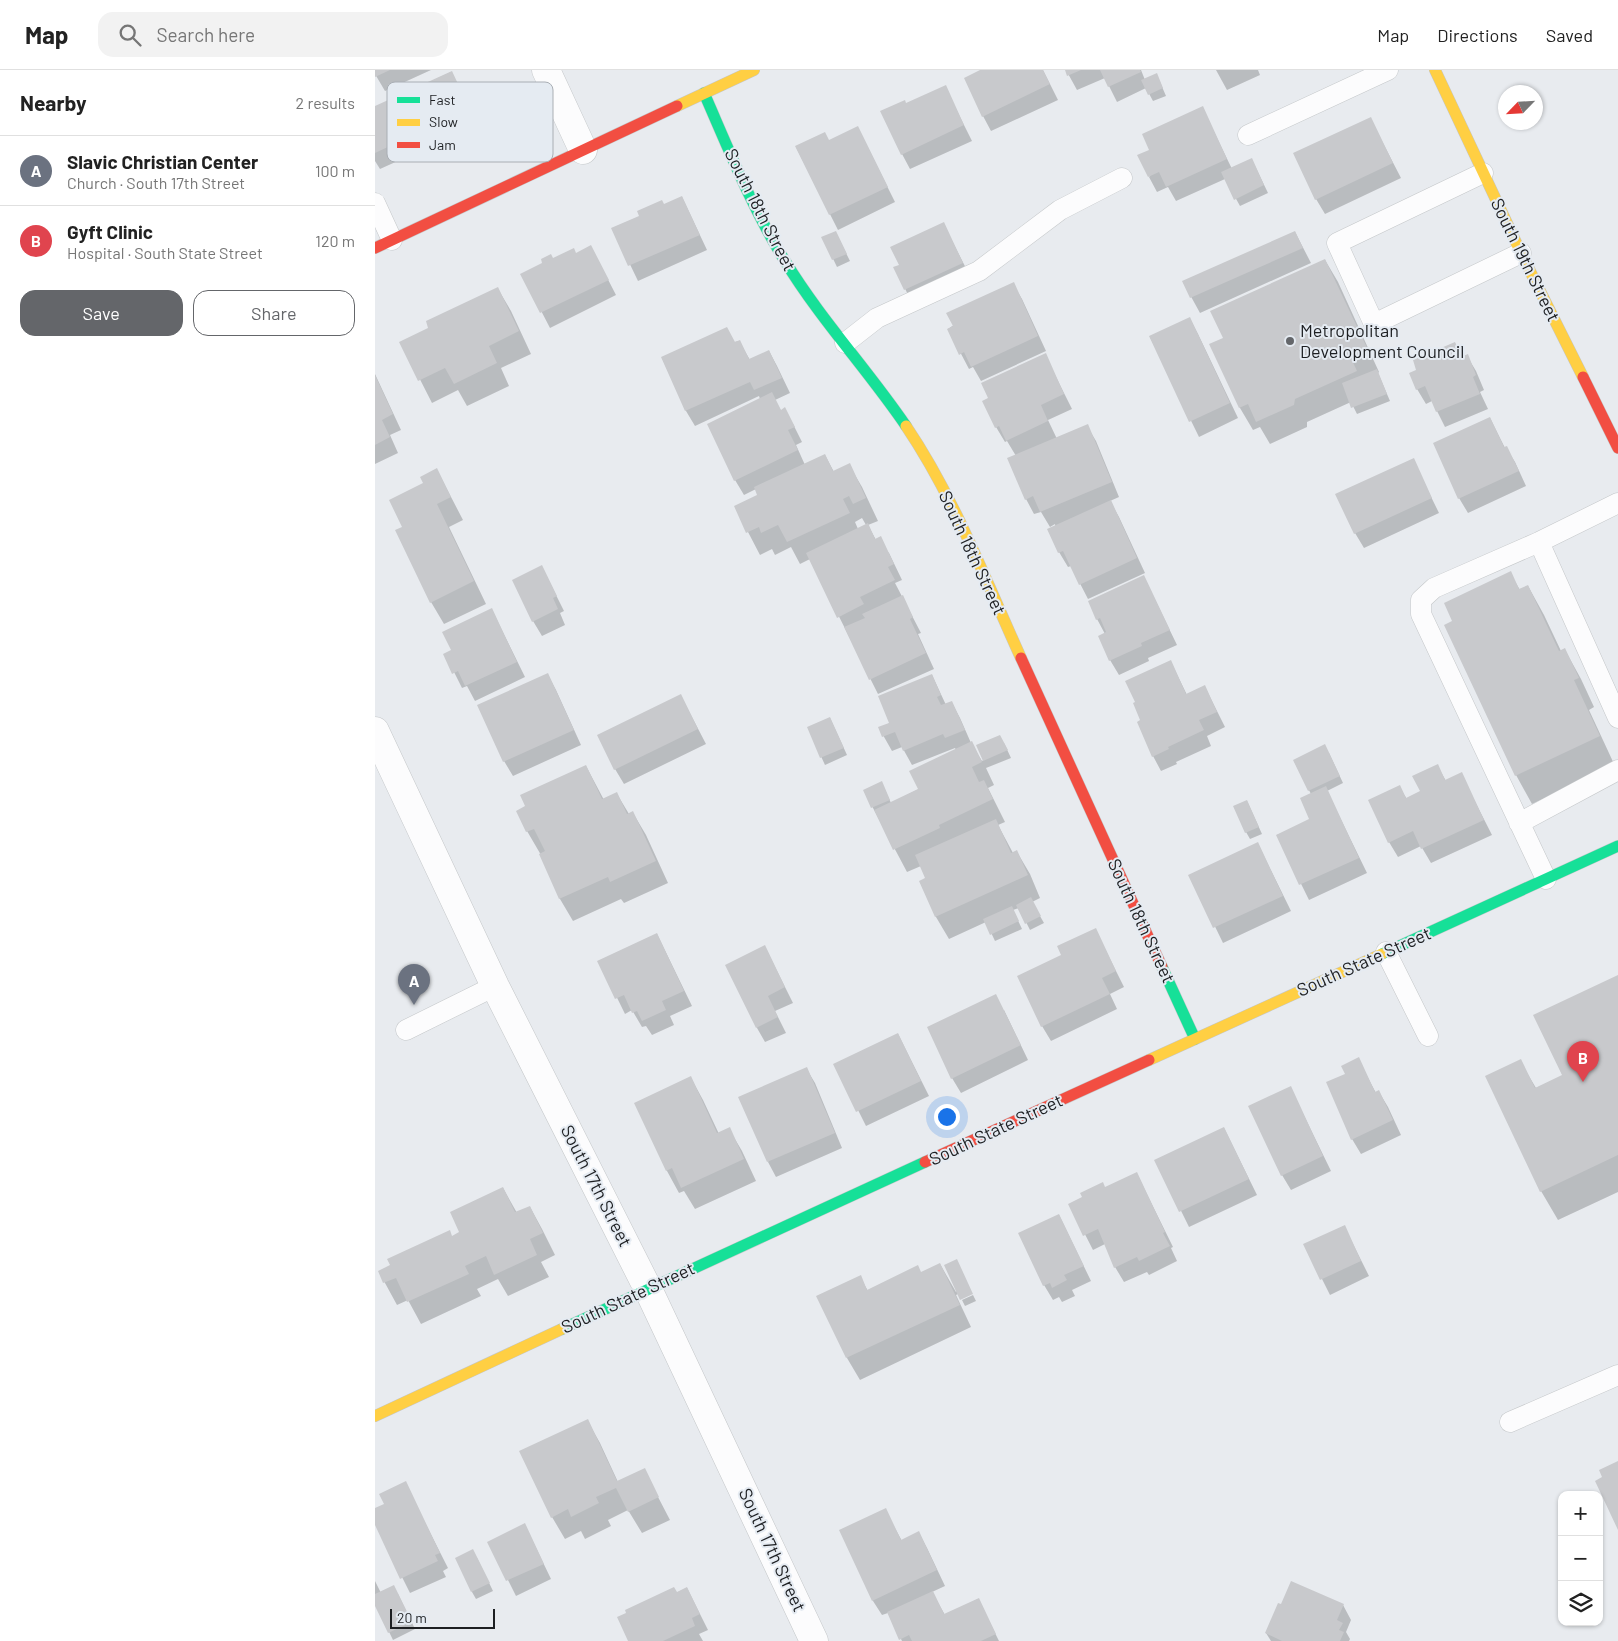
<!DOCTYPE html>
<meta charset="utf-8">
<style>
body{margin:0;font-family:Barlow,sans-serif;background:#f2f2f2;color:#222}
.controls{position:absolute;right:15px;bottom:15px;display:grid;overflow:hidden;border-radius:10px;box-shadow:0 1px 4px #0004}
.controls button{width:45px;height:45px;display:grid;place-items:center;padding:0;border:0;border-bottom:1px solid #e0e0e0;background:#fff;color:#222;font:25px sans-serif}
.compass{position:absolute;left:1123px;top:15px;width:45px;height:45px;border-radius:50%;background:#fff;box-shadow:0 1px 4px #0004;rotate:245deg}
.scale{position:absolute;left:15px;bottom:12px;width:105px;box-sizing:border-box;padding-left:5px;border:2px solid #1d1f22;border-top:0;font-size:14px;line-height:18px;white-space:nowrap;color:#1d1f22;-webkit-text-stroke:4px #e5ebf2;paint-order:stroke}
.you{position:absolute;left:571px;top:1046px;width:18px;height:18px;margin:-12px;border:4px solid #fff;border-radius:50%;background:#1a73e8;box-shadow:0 0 0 8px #1a73e833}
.badge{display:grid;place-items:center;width:32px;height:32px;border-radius:50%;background:#64666a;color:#fff;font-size:16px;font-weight:700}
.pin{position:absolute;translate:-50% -41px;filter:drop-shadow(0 1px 2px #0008)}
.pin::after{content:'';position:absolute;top:26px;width:18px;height:15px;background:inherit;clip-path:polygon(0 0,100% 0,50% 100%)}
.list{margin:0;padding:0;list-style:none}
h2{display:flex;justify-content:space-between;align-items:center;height:65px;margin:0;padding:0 20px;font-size:21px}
h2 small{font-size:16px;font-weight:400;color:#767676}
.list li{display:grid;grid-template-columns:32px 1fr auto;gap:15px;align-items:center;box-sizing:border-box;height:70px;padding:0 20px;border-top:1px solid #e0e0e0}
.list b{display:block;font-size:19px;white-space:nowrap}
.list p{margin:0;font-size:16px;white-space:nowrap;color:#767676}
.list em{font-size:16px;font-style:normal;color:#767676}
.actions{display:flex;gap:10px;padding:15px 20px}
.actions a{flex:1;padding:11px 0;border:1px solid #64666a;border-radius:15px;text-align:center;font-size:18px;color:#64666a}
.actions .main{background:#64666a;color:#fff}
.icon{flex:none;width:28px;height:28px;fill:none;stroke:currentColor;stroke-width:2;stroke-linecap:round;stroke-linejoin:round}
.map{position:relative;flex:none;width:1243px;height:1571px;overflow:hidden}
header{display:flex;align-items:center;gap:30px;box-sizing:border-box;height:70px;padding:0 25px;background:#fff;border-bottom:1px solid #e0e0e0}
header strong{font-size:24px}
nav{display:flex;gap:28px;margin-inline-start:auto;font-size:18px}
.search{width:350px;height:45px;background:#f2f2f2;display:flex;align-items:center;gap:12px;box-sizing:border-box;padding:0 18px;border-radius:15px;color:#767676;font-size:19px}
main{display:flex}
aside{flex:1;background:#fff}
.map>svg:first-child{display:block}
.shadow{fill:#0003;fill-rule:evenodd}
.building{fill:#c8c9cc}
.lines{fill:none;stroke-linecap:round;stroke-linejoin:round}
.lane-casing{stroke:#c4c7c9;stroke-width:21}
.street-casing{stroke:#c4c7c9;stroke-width:29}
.fast-casing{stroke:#c4c7c9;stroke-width:12}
.slow-casing{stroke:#c4c7c9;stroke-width:12}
.jam-casing{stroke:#c4c7c9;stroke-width:12}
.lane{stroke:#fcfcfd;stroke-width:20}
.street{stroke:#fcfcfd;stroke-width:28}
.fast{stroke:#16e098;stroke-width:11}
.slow{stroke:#ffcf43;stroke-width:11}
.jam{stroke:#f24e42;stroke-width:11}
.poi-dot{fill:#64666a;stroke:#e5ebf2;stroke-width:2}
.labels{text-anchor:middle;stroke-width:4;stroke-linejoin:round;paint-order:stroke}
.street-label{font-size:18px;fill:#1d1f22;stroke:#e5ebf2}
.poi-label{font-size:18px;fill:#1d1f22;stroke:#e5ebf2;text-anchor:start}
.key{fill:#e5ebf2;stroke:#a9aeb4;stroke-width:1}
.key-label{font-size:14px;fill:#1d1f22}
</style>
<header>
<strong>Map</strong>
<div class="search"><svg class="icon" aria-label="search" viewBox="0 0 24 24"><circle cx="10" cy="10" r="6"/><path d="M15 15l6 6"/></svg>Search here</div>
<nav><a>Map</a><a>Directions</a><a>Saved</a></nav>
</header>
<main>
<aside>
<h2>Nearby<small>2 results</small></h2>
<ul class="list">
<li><span class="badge" style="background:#6b7280">A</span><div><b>Slavic Christian Center</b><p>Church · South 17th Street</p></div><em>100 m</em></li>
<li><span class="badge" style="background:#e0444e">B</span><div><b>Gyft Clinic</b><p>Hospital · South State Street</p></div><em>120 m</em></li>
</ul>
<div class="actions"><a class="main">Save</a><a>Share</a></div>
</aside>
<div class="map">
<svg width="1243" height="1571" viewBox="0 0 1243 1571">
<rect width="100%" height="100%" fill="#e8ebef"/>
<!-- shadow -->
<path class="shadow" d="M0,0H56L10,21L0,4Z
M608,0H668L683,30L616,61L608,46Z
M691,0H766L770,10L785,12L791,26L778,31L771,18L742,32L730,8L702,20Z
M841,0H883L885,5L852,20Z
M76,2L97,44L82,52L87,62L5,99L0,91V38Z
M570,17L597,71L535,99L527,84Z
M827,37L857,99L880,96L893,123L865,136L850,109L801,131L793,117L782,122L774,107Z
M995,48L1026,108L950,144L941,129Z
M483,58L520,132L463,160L421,77L454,72Z
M307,127L332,180L263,211L238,159Z
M568,153L596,208L538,235L520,198L525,195Z
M920,162L936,193L825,243L808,212Z
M448,168L464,169L475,191L462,197Z
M201,185L224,192L241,225L175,258L147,204L178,190Z
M950,190L963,212L1004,302L1003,303L1015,331L982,344L976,332L932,352V357L895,374L885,357L878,360L865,338L836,275L849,269Z
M638,214L647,229L671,281L606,311L598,297L594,299L573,259Z
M123,219L136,241L156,284L126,298L134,316L92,336L83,320L57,333L26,272L55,258Z
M815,249L823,264L863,348L824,367L775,267Z
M364,271L375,290L394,281L402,296L415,323L400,330L406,341L418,354L427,372L421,375L430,395L450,385L459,402L474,395L487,417L503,451L493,455L501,470L514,483L527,510L520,513L546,563L543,564L559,599L503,624L435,489L425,494L416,477L400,485L397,479L385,485L360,437L384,426L381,419L369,425L360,410L385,329L384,326L320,356L311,341L287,288ZM487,448L491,455L483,459L480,452Z
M1080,273L1088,287L1092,286L1101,301L1109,320L1105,322L1113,339L1070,357L1057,331L1051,334L1042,319L1043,300Z
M670,285L697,339L673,350L682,369L712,356L721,371L744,427L735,431L744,447L770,503L713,529L696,496L693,497L684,482L680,454L675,457L666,442L659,444L651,429L641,386L632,371L630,372L621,357Z
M0,304L26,360L15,365L23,383L0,394Z
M1115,348L1130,378H1131L1140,392L1151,416L1093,443L1084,428Z
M1038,390L1064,443L989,478L980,463Z
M62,400L88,450L74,457L111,534L69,554L56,532L50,413Z
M167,497L189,541L185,543L190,555L167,566L158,551Z
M1135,503L1145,520L1153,516L1169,545L1186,581L1190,580L1206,609L1219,637L1214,640L1240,696L1157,734L1141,705L1079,552Z
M769,507L802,575L773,588L774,591L744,605L735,590L730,564L722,549Z
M117,540L150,607L100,631L92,616L87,618L70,584L78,581Z
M796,592L812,625L830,617L850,657L832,666L836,676L801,692L802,694L786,701L778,686L767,651Z
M173,605L181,620L206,675L138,706L129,691Z
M557,605L571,635L577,633L585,648L596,673L607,691L629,673L636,688L611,698L619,715L613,718L630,752L623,755L638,783L642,782L655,804L665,828L657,832L669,853L655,860L644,838L638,840L647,859L620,871L611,852L574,869L561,847L545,812L552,809L546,796L532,802L489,721L510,720L516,733L544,719L581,680L580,678L537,695L527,677L517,681L504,658L515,653Z
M306,626L331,674L249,714L240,699Z
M455,648L472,685L450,695L433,658Z
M954,683L968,713L952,721L992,803L934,830L902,765L936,750V724L919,691Z
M1062,695L1071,711L1086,704L1117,765L1056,793L1046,776L1023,787L1014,772L1024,717L1032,729L1046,722Z
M211,696L229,730L242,724L254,744L258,743L271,765L293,813L249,833L246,829L198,851L185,829L166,785L152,761Z
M872,731L887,764L875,769L871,762Z
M883,774L916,841L848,873L815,805Z
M720,859L749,917L735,924L742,939L676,971L667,956L688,886Z
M282,864L317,936L295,946L299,955L277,965L271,956L267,957L257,940L250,944L224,891Z
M390,877L418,933L400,941L411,963L390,972L382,958Z
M1243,906V1122L1183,1150L1166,1121L1145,991L1161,1018L1188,1006L1160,945Z
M629,940L653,990L586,1023L577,1008Z
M523,964L554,1026L491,1056L460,994Z
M983,989L1001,1023L1004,1022L1013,1037L1026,1065L986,1084L977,1069L971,1004Z
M431,998L440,1013L467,1078L401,1107L393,1092Z
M316,1008L328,1030L344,1064L354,1059L367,1081L381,1111L320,1139L309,1121L304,1123L292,1101L261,1033Z
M915,1017L956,1101L916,1120L907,1105Z
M849,1058L882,1125L814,1157L781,1090Z
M762,1104L798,1177L796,1178L802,1191L774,1205L772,1202L749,1212L740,1197L730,1174L718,1180L695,1135Z
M128,1118L142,1143L155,1137L167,1159L180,1185L166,1192L174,1207L133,1226L123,1209L102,1219L106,1226L46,1254L33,1230L22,1235L4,1202L86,1163Z
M684,1145L716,1211L697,1220L700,1226L687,1232L684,1227L678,1230L669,1215Z
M969,1156L994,1206L955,1225L930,1175Z
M565,1194L581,1222L582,1221L583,1224L581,1225L596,1257L485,1310L472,1288L485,1207L493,1221L546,1203Z
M598,1225L601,1231L590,1236L587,1230Z
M212,1350L225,1373L243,1412L269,1400L295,1450L267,1463L253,1440L233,1450L236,1456L210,1469L206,1461L190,1469L177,1447Z
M30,1413L73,1498L68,1501L71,1507L35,1523L0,1453V1440L10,1435Z
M510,1440L527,1471L544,1463L552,1478L570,1516L557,1522L570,1545L603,1529L624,1571H527L513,1543L507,1545L498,1531L466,1461Z
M150,1455L176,1509L141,1526L114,1472Z
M102,1488L118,1521L101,1529L97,1522Z
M0,1511L6,1523L23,1524L40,1559L18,1570L0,1533Z
M312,1518L333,1560L324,1564L328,1571H255L301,1523Z
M968,1535L976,1550L971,1562L975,1569L974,1571H896L891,1563Z"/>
<!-- building -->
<path class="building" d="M0,0H15L0,7Z
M605,0H668L675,14L607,47L589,8Z
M690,0H706L692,6Z
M725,0H765L766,2L733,17Z
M77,1L90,29L74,36L79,46L0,83V36Z
M782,3L788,18L773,25L766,10Z
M571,15L589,55L526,85L505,41L530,30L531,33Z
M828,36L852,89L791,117L784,102L773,107L762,85L774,80L767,64Z
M996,47L1018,93L940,130L918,83Z
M483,56L513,117L454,145L420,76L450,62L454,70Z
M877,88L889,115L859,130L846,102Z
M307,126L325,165L253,196L236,158L264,146L262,141L287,130L289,134Z
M569,152L588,193L529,220L518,197L524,195L515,177Z
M461,161L472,184L457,190L446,167Z
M920,161L928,178L815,228L807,211Z
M216,175L234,210L165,243L145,204L167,193L166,189L176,184L178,188L199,178L201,183Z
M950,189L993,280L976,288L982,301L920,329L919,335L881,352L873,334L864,338L834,274L848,268L835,241Z
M639,212L663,266L596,297L589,282L584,285L572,259L578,256L571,243Z
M123,217L144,261L114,276L122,293L79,314L70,298L43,311L24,272L53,258L51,251Z
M815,247L855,333L814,352L774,266Z
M352,257L360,272L365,270L374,289L394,280L407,308L379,320L375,312L310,341L286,287Z
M1080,272L1086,287L1093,284L1101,305L1098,307L1105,324L1061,342L1050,316L1041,320L1034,303L1041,300L1038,290Z
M671,283L689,324L666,335L673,351L631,371L624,356L620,358L607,331L613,328L606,313Z
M1002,299L1012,324L976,338L967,313Z
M0,305L18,344L7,350L15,367L0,375Z
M397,322L406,340L410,337L420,357L413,360L423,380L359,411L332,354Z
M1115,347L1129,377L1132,376L1144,401L1083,429L1058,373Z
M713,354L737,412L665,442L658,426L650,430L632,388Z
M450,384L458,401L475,393L491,428L478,434L474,426L468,429L475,443L412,472L403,455L386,463L384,457L371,463L359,436L382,425L379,417Z
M1039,388L1057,428L979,464L960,424Z
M62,398L76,427L62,434L99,511L55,533L20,460L27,457L14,430L48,413L45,407Z
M736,430L762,488L704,515L688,481L683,483L672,459Z
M493,453L500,469L506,466L519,494L513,497L520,510L485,527L489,534L462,548L431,483Z
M167,495L182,526L178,528L183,539L157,552L137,510Z
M1136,501L1144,519L1153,515L1184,581L1190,578L1204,608L1199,610L1225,666L1140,706L1069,555L1077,551L1069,533Z
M769,505L795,560L766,573L767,576L734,591L723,566L731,562L725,548L721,550L713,531Z
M528,525L538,547L535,549L551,583L494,610L469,557L490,548L487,544Z
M117,538L142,592L90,616L83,601L77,604L68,584L76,580L67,562Z
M796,590L811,624L830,615L842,642L824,650L829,660L793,677L794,679L777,687L762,652L765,650L758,633L760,632L750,611Z
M173,603L199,660L128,692L102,635Z
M557,604L566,625L562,627L566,635L577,631L590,660L570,668L568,664L528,681L520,662L507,667L503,657L514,653L503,626Z
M306,624L323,659L239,700L222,665Z
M455,647L469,678L445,688L432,657Z
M625,665L633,680L608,691L601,675Z
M597,671L607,692L597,697L604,712L609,710L618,729L564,755L565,758L518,780L499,740L543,719L534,701Z
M950,674L965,706L933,721L918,690Z
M1063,694L1070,710L1087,702L1109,750L1046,779L1038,761L1013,773L993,730L1025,715L1031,728L1045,721L1037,706Z
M211,695L227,729L242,722L252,744L258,741L281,791L235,812L233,807L184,829L164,784L170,781L159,759L151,762L141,741L150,736L145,725Z
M507,711L515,730L496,738L488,720Z
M951,716L984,788L924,815L901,765L934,749L925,728Z
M872,730L884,757L870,763L858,736Z
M621,749L636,783L642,780L653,805L560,847L544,811L550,808L540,785Z
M883,772L908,826L838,858L813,805Z
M656,827L666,846L650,854L641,835Z
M637,836L644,851L615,865L608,849Z
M721,858L741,901L727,908L735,924L666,957L642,906L686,885L682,876Z
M282,863L309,921L287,931L291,940L267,951L262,941L257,943L249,925L240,929L222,891Z
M390,875L410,917L393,926L403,947L381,958L350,895Z
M1243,905V1085L1165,1122L1110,1006L1146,989L1160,1018L1187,1005L1158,945Z
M621,924L646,975L576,1009L552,957Z
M523,963L546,1011L481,1042L458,994Z
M984,987L1000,1022L1004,1020L1018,1050L976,1070L951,1012L970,1004L966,996Z
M432,997L460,1063L392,1092L363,1027Z
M316,1006L342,1063L355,1057L369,1089L306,1118L297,1098L291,1101L259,1033Z
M916,1016L948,1086L906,1106L873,1036Z
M849,1057L874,1109L804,1142L779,1090Z
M762,1102L790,1162L788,1163L795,1176L764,1191L762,1187L739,1198L723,1159L708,1166L693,1134L707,1127L705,1123L728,1112L730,1117Z
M128,1117L140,1142L155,1136L168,1163L155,1169L162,1185L119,1205L111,1186L90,1196L94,1204L32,1232L21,1208L8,1213L3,1201L15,1195L12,1189L75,1160L77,1166L84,1162L75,1142Z
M684,1144L709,1196L689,1205L692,1210L677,1218L675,1213L668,1216L643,1163Z
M970,1155L986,1191L945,1210L928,1174Z
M582,1189L598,1224L585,1230L569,1195Z
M565,1193L585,1235L471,1288L441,1226L486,1205L492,1220L543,1195L546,1202Z
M213,1349L242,1411L270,1398L284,1427L253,1442L241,1418L221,1427L224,1433L196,1447L193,1439L176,1448L144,1381Z
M1243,1391V1460L1220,1411L1227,1407L1224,1400Z
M31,1411L65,1483L60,1485L63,1491L25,1509L0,1455V1438L9,1434L4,1424Z
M511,1438L526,1470L544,1461L562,1500L497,1531L464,1460Z
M150,1453L169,1494L131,1511L112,1472Z
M98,1479L115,1513L96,1522L80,1488Z
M916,1511L969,1534L962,1550L968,1553L964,1560L969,1562L965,1571H907L890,1563L903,1533L906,1534Z
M19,1515L37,1552L13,1563L0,1536V1524Z
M299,1517L302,1522L312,1517L325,1544L317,1548L320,1556L288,1571H253L242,1547L251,1543L250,1540Z
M558,1521L569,1544L604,1528L621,1564L606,1571H537L534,1565L524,1570L512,1542Z"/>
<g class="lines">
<defs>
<path id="lane" d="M873,65L1013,0
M1108,103L962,173L999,254L1146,183
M0,133L17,170
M470,273L502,248L604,201L685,140L747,108
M1164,472L1243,648
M1144,753L1243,700
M1171,809L1046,544V530L1059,518L1164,472L1243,433
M1011,882L1053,966
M31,960L120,916
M1135,1352L1243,1305"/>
<path id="street" d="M171,0L208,80
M0,661L120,916L273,1219L439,1571"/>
<path id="fast" d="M329,23C354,80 377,138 410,191C446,250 493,300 531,356
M1007,884L1243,776
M787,897L820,969
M187,1259L550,1092"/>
<path id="slow" d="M1060,0L1146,183L1208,307
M302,36L379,0
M531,356C579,427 611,511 646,588
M774,990L1007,884
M0,1346L187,1259"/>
<path id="jam" d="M0,178L302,36
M1208,307L1243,378
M646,588L787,897
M550,1092L774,990"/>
</defs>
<!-- lane casing -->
<use href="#lane" class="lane-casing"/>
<!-- street casing -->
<use href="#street" class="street-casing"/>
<!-- fast casing -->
<use href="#fast" class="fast-casing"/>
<!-- slow casing -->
<use href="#slow" class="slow-casing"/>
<!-- jam casing -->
<use href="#jam" class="jam-casing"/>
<!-- lane -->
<use href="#lane" class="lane"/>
<!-- street -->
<use href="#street" class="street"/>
<!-- fast -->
<use href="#fast" class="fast"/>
<!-- slow -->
<use href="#slow" class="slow"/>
<!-- jam -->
<use href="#jam" class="jam"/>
</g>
<!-- markers -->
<circle class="poi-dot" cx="915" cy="271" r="5"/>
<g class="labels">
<!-- street labels -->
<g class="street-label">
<text transform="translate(385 140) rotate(63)" y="6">South 18th Street</text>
<text transform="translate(1150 190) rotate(64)" y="6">South 19th Street</text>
<text transform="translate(597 483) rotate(65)" y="6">South 18th Street</text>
<text transform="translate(766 851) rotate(65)" y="6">South 18th Street</text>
<text transform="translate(989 892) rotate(-24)" y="6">South State Street</text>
<text transform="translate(621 1060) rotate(-25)" y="6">South State Street</text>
<text transform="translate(221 1116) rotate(63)" y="6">South 17th Street</text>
<text transform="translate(253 1228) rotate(-25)" y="6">South State Street</text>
<text transform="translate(397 1480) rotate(65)" y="6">South 17th Street</text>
</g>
<!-- poi labels -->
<g class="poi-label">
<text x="925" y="267">Metropolitan<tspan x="925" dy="21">Development Council</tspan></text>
</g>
</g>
<!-- legend -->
<rect x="12" y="12" width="166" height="80" rx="8" class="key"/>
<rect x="22" y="27" width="23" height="6" fill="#16e098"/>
<rect x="22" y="49" width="23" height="7" fill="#ffcf43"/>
<rect x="22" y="72" width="23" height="6" fill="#f24e42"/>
<g class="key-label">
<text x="54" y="35">Fast</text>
<text x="54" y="57">Slow</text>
<text x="54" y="80">Jam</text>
</g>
</svg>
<div class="controls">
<button>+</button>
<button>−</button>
<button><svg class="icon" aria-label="layers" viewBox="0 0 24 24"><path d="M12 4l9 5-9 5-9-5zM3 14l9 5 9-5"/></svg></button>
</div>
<svg class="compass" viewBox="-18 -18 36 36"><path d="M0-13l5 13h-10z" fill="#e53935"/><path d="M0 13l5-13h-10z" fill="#767676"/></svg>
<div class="scale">20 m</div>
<div class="you"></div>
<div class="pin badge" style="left:39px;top:935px;background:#6b7280">A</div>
<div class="pin badge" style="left:1208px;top:1012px;background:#e0444e">B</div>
</div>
</main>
